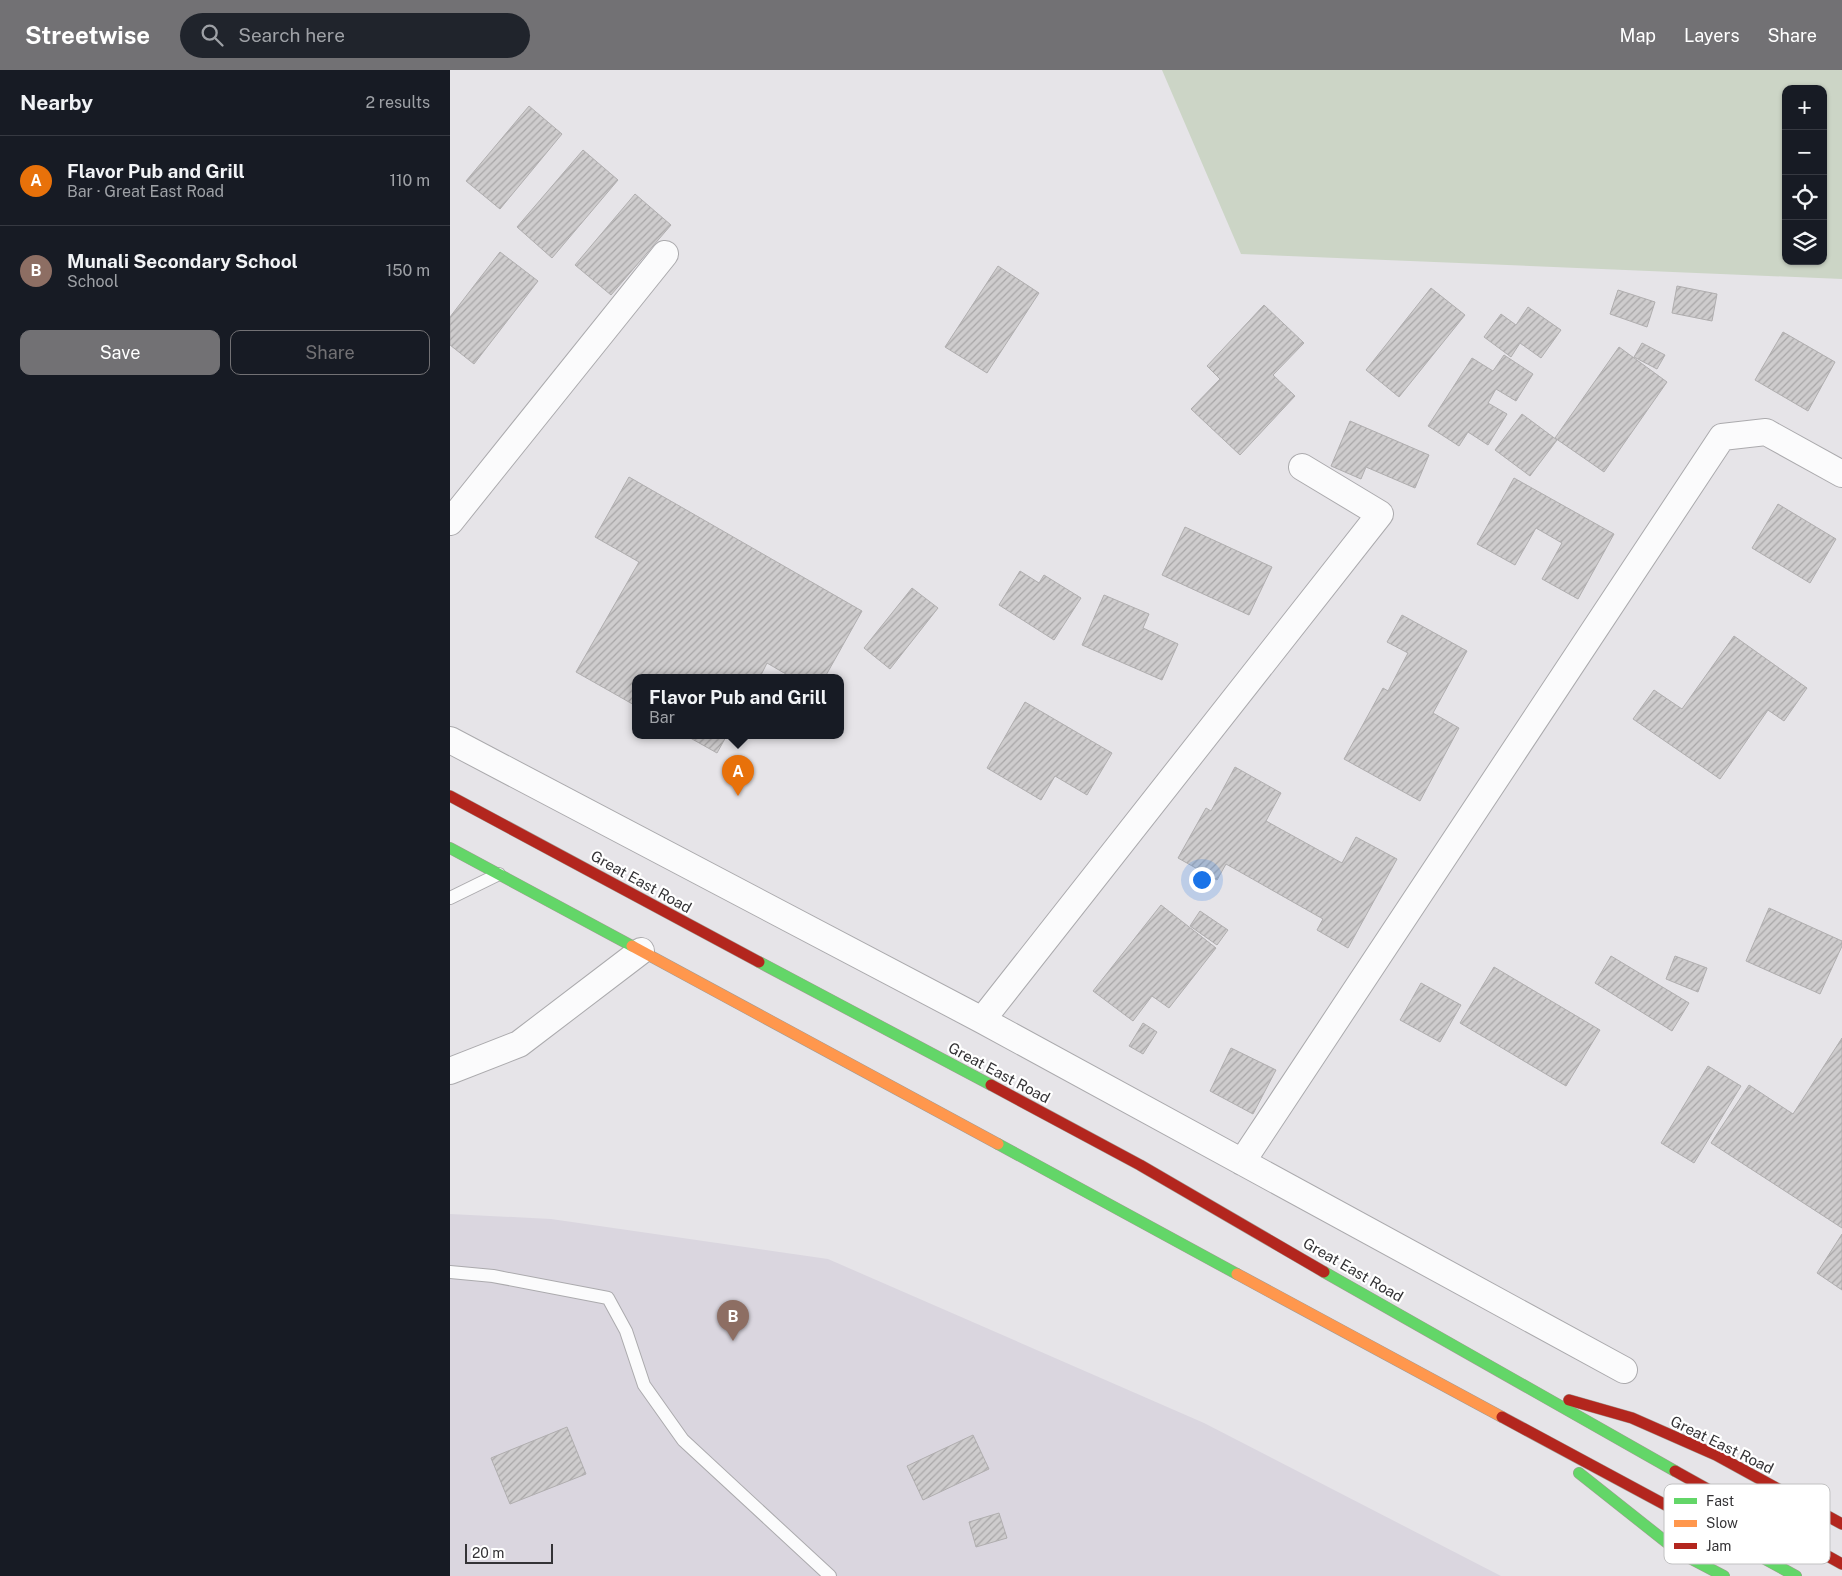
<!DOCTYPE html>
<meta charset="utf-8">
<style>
body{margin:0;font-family:"Public Sans",sans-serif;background:#20242c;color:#f1f3f6}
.controls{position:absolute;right:15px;top:15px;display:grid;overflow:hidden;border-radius:10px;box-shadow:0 1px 4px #0004}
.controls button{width:45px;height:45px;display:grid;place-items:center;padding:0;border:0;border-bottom:1px solid #363941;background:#171b24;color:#f1f3f6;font:25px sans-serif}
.scale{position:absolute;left:15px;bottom:12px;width:88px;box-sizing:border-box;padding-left:5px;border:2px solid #343336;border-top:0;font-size:14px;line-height:18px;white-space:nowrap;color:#343336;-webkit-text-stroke:4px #fff;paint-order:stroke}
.you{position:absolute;left:751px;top:809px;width:18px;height:18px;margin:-12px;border:4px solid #fff;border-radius:50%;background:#1a73e8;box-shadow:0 0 0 8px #1a73e833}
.badge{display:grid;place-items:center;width:32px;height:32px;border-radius:50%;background:#727174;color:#fff;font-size:16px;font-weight:700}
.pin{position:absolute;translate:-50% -41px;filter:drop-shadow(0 1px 2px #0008)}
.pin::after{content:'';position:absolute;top:26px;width:18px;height:15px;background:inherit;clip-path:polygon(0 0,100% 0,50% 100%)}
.popup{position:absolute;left:182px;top:604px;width:212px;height:65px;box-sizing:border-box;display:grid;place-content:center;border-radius:10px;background:#171b24;filter:drop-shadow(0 1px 4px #0005);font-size:16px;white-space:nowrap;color:#9ea1a6}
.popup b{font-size:19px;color:#f1f3f6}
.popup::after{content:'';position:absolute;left:50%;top:100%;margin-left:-10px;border:10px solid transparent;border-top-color:#171b24}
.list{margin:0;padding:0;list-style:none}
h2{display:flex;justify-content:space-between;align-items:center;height:65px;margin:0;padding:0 20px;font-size:21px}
h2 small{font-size:16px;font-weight:400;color:#9ea1a6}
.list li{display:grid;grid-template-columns:32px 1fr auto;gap:15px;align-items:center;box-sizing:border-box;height:90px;padding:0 20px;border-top:1px solid #363941}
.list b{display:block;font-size:19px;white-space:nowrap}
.list p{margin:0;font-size:16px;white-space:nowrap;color:#9ea1a6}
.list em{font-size:16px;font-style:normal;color:#9ea1a6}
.actions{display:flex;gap:10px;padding:15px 20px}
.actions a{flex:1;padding:11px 0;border:1px solid #727174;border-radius:10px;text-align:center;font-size:18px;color:#727174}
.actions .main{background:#727174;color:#fff}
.icon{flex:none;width:28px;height:28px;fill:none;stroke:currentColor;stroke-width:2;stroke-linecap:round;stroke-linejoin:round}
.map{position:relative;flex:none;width:1392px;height:1506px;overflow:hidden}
header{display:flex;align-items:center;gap:30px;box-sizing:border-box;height:70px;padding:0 25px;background:#727174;color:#fff}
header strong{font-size:24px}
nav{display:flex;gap:28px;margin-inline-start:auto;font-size:18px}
.search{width:350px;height:45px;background:#20242c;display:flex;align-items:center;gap:12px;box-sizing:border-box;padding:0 18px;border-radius:28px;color:#9ea1a6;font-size:19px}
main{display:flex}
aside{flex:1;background:#171b24}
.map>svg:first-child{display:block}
.built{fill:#dad6df}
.green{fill:#ccd5c6;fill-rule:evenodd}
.building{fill:url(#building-hatch);stroke:#b0aeaf}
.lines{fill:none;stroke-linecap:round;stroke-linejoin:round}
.lane-casing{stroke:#abaaad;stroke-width:14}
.street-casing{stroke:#abaaad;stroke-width:28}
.fast-casing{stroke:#a29b93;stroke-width:12}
.slow-casing{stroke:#a29b93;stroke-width:12}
.jam-casing{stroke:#a29b93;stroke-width:12}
.lane{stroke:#fbfbfc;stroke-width:12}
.street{stroke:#fbfbfc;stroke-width:26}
.fast{stroke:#63d668;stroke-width:11}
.slow{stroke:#ff974d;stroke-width:11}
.jam{stroke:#b3261e;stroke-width:11}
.labels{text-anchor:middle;stroke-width:4.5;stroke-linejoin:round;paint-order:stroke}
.street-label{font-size:15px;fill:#343336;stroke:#fff}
.key{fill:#fff;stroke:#c2c2c3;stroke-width:1}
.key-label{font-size:14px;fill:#343336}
</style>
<header>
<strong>Streetwise</strong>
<div class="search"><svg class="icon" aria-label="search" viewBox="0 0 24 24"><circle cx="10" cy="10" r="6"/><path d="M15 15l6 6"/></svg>Search here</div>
<nav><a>Map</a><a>Layers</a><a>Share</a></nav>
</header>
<main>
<aside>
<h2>Nearby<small>2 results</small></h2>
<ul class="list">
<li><span class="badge" style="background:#e8710a">A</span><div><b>Flavor Pub and Grill</b><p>Bar · Great East Road</p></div><em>110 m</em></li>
<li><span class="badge" style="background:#8d6e63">B</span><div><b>Munali Secondary School</b><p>School</p></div><em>150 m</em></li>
</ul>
<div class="actions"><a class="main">Save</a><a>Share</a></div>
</aside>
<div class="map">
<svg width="1392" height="1506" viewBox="0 0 1392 1506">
<defs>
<pattern id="building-hatch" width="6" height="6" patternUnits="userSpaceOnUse" patternTransform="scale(1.25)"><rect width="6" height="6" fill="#cecccd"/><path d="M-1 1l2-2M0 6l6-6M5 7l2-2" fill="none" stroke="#a8a6a7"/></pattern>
</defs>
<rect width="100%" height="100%" fill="#e6e4e8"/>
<!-- built -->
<path class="built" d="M0,1144L101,1149L378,1189L754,1353L1051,1506H0Z"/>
<!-- green -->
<path class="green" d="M712,0H1392V209L791,184ZM1336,19H1373V191H1336Z"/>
<!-- building -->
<path class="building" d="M79,36L112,64L50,139L16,111Z
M133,80L168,110L102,188L67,157Z
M185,124L221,155L161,225L125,195Z
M50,182L88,211L24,294L0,275V247Z
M548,196L589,223L537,303L495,277Z
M1227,216L1267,224L1262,251L1222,243Z
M981,218L1015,245L949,327L916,300Z
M1168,220L1205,232L1197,257L1160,244Z
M814,235L854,273L823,305L845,326L790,385L741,339L770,309L757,296Z
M1078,237L1111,260L1091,288L1070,273L1061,287L1034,267L1051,244L1066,255Z
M1333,262L1385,292L1358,341L1305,310Z
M1192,273L1215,285L1207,299L1184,287Z
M1169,277L1217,312L1154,402L1105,368Z
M1054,285L1083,304L1066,331L1046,319L1038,333L1057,344L1038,375L1018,362L1009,376L978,356L1022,288L1043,301Z
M1072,344L1107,370L1080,406L1045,380Z
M900,351L979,385L965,418L916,397L911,409L881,396Z
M179,407L412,541L375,607H341L317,593L310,607H186V636L126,602L189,492L145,467Z
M1064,408L1164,464L1128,529L1092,509L1112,473L1086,458L1065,495L1027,474Z
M1328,434L1386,469L1360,513L1302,478Z
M735,457L822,497L799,545L712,505Z
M570,501L589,513L594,505L631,528L604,570L549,535Z
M462,518L488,538L440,599L414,578Z
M654,525L699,544L693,558L728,574L712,610L632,575Z
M952,545L1017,581L983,643L1009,658L970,731L894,689L933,618L938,621L958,583L937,572Z
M1284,566L1357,618L1334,651L1318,640L1270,709L1183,649L1204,620L1232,639Z
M575,632L662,683L637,725L605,706L591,730L537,698Z
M235,665H277L267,683Z
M785,697L831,723L816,751L892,793L906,767L947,789L898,878L867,860L873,849L776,794L767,810L728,788L756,738L761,741Z
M711,835L766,878L719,938L702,926L683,951L643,921Z
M1319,838L1392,871V876L1370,924L1296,891Z
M750,841L778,860L767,875L740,856Z
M1161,886L1239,933L1222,961L1145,913Z
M1225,886L1257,898L1248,922L1216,909Z
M1044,897L1150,960L1116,1016L1010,953Z
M971,913L1011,935L990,972L950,950Z
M693,953L707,962L693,984L679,976Z
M1392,968V1158L1261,1073L1299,1015L1343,1044Z
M781,978L826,1000L803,1044L760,1021Z
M1258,996L1291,1016L1244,1093L1211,1073Z
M1392,1164V1220L1367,1203Z
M117,1357L136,1404L60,1434L41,1388Z
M523,1365L539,1399L473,1430L457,1396Z
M549,1443L557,1468L526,1477L519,1452Z"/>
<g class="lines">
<defs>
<path id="lane" d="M0,828L49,804
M0,1202L43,1206L158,1228L176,1261L194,1315L233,1370L380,1506"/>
<path id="street" d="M0,452L215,184
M0,670L532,950L1174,1300
M532,950L930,444L852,397
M0,1001L69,974L191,881
M792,1092L1272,367L1316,362L1392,404"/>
<path id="fast" d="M0,778L182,876
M309,892L541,1015
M548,1074L787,1204
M874,1202L1225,1401
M1129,1403L1230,1483L1274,1506
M1236,1446L1346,1506"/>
<path id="slow" d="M182,876L548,1074
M787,1204L1052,1347"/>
<path id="jam" d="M0,726L309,892
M541,1015L690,1095L874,1202
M1119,1330L1182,1348L1266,1385L1392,1454
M1052,1347L1236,1446
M1225,1401L1392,1494"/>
</defs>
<!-- lane casing -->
<use href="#lane" class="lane-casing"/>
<!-- street casing -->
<use href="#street" class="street-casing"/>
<!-- fast casing -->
<use href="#fast" class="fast-casing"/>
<!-- slow casing -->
<use href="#slow" class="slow-casing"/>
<!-- jam casing -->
<use href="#jam" class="jam-casing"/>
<!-- lane -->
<use href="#lane" class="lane"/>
<!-- street -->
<use href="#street" class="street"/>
<!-- fast -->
<use href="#fast" class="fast"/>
<!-- slow -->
<use href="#slow" class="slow"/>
<!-- jam -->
<use href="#jam" class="jam"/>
</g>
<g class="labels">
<!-- street labels -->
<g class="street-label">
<text transform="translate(191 812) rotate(29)" y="5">Great East Road</text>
<text transform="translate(549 1003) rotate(28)" y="5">Great East Road</text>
<text transform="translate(903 1200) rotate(30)" y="5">Great East Road</text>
<text transform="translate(1272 1375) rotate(26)" y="5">Great East Road</text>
</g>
</g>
<!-- legend -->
<rect x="1214" y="1414" width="166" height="80" rx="8" class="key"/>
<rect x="1224" y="1428" width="23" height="6" fill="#63d668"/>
<rect x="1224" y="1450" width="23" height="7" fill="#ff974d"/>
<rect x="1224" y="1473" width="23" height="6" fill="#b3261e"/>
<g class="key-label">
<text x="1256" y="1436">Fast</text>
<text x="1256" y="1458">Slow</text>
<text x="1256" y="1481">Jam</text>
</g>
</svg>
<div class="controls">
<button>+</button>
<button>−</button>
<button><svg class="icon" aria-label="locate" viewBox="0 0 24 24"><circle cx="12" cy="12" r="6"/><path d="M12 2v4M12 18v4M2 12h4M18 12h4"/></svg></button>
<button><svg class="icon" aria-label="layers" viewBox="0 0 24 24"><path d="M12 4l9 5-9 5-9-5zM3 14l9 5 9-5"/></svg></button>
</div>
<div class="scale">20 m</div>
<div class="you"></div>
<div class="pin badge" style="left:288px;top:726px;background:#e8710a">A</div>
<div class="popup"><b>Flavor Pub and Grill</b>Bar</div>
<div class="pin badge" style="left:283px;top:1271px;background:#8d6e63">B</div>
</div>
</main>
